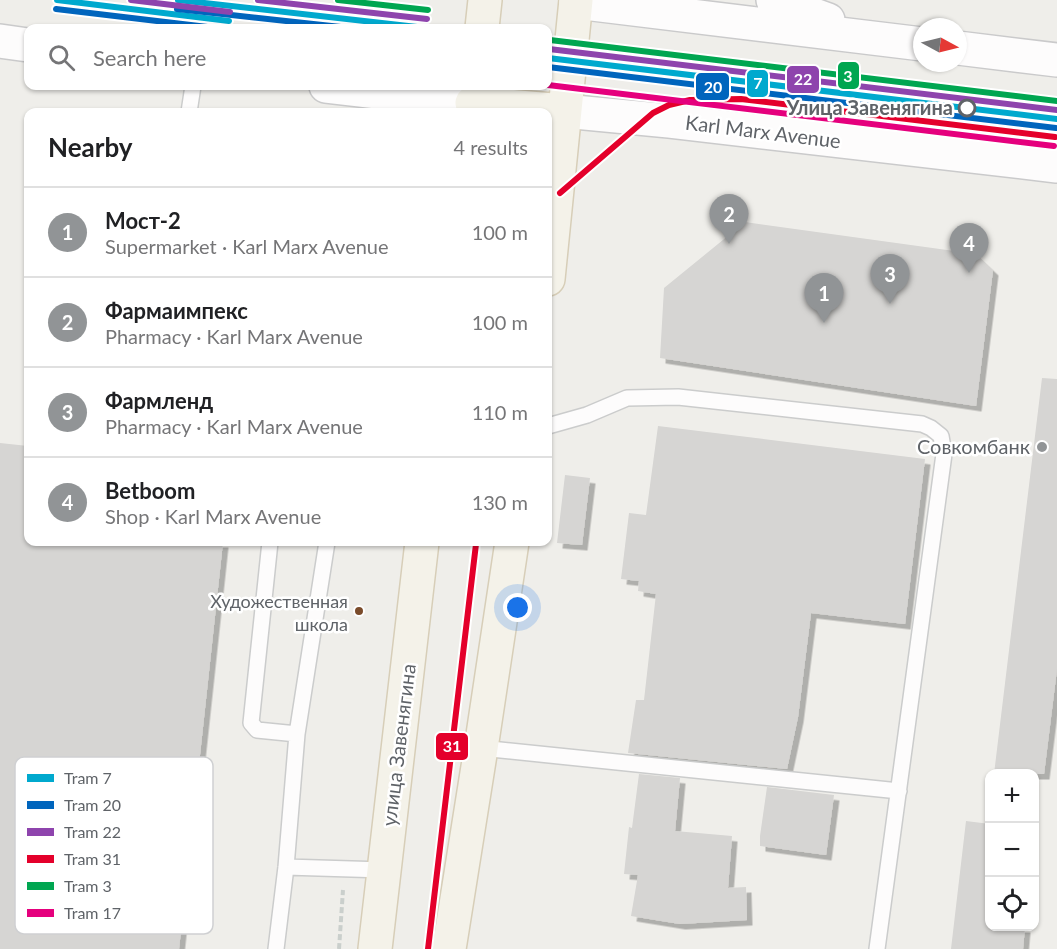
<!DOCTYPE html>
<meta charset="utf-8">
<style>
body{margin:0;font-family:Lato,sans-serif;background:#f2f2f2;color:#202124}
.controls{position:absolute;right:18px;bottom:18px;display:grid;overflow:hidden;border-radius:12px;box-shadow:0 2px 4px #0004}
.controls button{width:54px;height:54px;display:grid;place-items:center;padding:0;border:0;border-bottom:2px solid #e0e0e0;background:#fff;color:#202124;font:30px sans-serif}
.compass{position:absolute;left:913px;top:18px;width:54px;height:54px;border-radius:50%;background:#fff;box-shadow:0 2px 4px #0004;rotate:97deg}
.you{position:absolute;left:518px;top:608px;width:21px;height:21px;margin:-15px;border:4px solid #fff;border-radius:50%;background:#1a73e8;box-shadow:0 0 0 9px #1a73e833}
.badge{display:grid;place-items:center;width:39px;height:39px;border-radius:50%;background:#919496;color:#fff;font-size:20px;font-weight:700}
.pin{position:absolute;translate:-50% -50px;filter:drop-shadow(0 2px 3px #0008)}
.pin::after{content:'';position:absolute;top:32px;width:21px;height:18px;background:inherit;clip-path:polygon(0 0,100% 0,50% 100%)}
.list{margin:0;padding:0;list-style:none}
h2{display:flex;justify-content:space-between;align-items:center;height:78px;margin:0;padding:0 24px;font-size:26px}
h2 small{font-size:20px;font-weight:400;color:#757577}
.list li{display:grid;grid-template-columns:39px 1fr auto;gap:18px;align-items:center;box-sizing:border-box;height:90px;padding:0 24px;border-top:2px solid #e0e0e0}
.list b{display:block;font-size:22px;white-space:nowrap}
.list p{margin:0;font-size:20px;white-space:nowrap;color:#757577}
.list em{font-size:20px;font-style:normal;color:#757577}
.icon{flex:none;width:33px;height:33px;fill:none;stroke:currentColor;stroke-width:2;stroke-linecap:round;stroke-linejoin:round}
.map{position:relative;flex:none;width:1057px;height:949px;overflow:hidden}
.search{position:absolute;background:#fff;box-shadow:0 2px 4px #0004;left:24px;top:24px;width:528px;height:66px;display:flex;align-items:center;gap:15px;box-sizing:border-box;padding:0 21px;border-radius:12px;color:#757577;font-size:22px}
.panel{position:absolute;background:#fff;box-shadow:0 2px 4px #0004;left:24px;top:108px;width:528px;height:438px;border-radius:12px}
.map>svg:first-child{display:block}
.building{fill:#d6d5d3;filter:url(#shadow)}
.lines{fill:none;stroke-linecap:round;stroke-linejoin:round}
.lane-casing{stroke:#cbcccc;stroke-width:18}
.secondary-casing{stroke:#cacacb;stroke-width:36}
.primary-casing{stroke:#d7ceb8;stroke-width:36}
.path{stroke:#cacfcc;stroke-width:4;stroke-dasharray:6 3;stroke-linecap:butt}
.lane{stroke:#fdfcfc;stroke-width:15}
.secondary{stroke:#fdfcfc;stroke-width:33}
.primary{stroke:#f4f2e9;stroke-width:33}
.tram-1-casing{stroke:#fff;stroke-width:10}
.tram-2-casing{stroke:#fff;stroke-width:10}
.tram-3-casing{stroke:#fff;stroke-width:10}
.tram-4-casing{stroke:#fff;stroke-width:10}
.tram-5-casing{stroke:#fff;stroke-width:10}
.tram-6-casing{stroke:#fff;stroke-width:10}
.tram-1{stroke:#00a9ce;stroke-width:6}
.tram-2{stroke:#0065bd;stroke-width:6}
.tram-3{stroke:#8e44ad;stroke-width:6}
.tram-4{stroke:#e4002b;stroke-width:6}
.tram-5{stroke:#00a651;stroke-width:6}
.tram-6{stroke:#e5007d;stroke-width:6}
.stop-dot{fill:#fff;stroke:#5f6368;stroke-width:3}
.poi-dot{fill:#919496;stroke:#fff;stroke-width:2}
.bus-dot{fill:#7a4b2a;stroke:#fff;stroke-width:2}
.labels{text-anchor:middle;stroke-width:5;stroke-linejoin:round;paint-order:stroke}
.bus-label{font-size:18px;fill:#5f6368;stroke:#fff;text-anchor:end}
.stop-label{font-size:20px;font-weight:bold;fill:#5f6368;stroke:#fff;text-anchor:end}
.street-label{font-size:20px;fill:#5f6368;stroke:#fff}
.poi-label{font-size:20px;fill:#5f6368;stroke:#fff;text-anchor:end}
.key{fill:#fff;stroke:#cfd0d2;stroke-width:1.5}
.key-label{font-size:16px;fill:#5f6368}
.line-badge{stroke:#fff;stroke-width:2}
.badge-label{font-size:16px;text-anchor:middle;font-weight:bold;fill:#fff}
</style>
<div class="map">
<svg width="1057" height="949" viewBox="0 0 1057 949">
<defs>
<filter id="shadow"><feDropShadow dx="5.5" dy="5.5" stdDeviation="0" flood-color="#0004"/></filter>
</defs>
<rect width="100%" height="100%" fill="#efeeea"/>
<!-- building -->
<path class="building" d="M745,222L976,254L993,270L976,406L660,358L664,288Z
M1042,378L1057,379V669L1044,774H994Z
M658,426L925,459L905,624L811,613L798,717L787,769L628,753L636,700H644L656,594L638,591L639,581L621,579L629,513L646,515Z
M0,443L28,446V542H223L179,949H0Z
M565,475L590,478L582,545L557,543Z
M639,774L680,778L675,831L732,836L728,888L746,887L747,920L680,924L631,916L638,875L624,874L629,827L632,828Z
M767,787L834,795L826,855L760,846V836Z
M966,821L990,824V927H1025L1023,949H951Z"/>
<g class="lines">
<defs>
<path id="lane" d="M189,112L193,86
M548,426L587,415L627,398L678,397L922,424L931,428L941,436L944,454L877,949
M270,542L251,723L257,730L297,734
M481,748L899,791
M286,867L384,870
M276,949L286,867L297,734L327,542"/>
<path id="secondary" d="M773,0L828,20
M576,2L922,44
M0,41L28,45
M958,48L1057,60
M326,86L472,103
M564,111L669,121L1057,166"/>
<path id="primary" d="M482,28L485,0
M472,103L564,111
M548,279L576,0
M375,949L422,542
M449,949L481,748L512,542"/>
</defs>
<!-- lane casing -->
<use href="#lane" class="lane-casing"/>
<!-- secondary casing -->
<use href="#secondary" class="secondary-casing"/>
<!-- primary casing -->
<use href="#primary" class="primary-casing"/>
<!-- path -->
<path class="path" d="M339,949L343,890"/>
<!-- lane -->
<use href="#lane" class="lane"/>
<!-- secondary -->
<use href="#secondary" class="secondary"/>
<!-- primary -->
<use href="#primary" class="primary"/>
<defs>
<path id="tram-1" d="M57,0L229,21
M178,0L426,28
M548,58L1057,119"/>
<path id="tram-2" d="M56,9L216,28
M177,9L350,28
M548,67L1056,128"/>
<path id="tram-3" d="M131,0L230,12
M258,0L427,19
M549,49L1057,110"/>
<path id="tram-4" d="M560,193L653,113L669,105L690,100L741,99L1055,137
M428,949L476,544"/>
<path id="tram-5" d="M338,0L428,10
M550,40L1057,101"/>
<path id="tram-6" d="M548,85L1054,146"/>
</defs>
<!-- tram-1 casing -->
<use href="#tram-1" class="tram-1-casing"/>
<!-- tram-2 casing -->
<use href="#tram-2" class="tram-2-casing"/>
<!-- tram-3 casing -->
<use href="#tram-3" class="tram-3-casing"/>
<!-- tram-4 casing -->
<use href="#tram-4" class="tram-4-casing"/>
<!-- tram-5 casing -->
<use href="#tram-5" class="tram-5-casing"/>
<!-- tram-6 casing -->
<use href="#tram-6" class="tram-6-casing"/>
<!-- tram-1 -->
<use href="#tram-1" class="tram-1"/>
<!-- tram-2 -->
<use href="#tram-2" class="tram-2"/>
<!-- tram-3 -->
<use href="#tram-3" class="tram-3"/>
<!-- tram-4 -->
<use href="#tram-4" class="tram-4"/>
<!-- tram-5 -->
<use href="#tram-5" class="tram-5"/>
<!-- tram-6 -->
<use href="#tram-6" class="tram-6"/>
</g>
<!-- markers -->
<circle class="stop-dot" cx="967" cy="108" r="8"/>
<circle class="poi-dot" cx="1042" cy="447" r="6"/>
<circle class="bus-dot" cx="359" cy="611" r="5"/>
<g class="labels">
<!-- bus labels -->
<g class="bus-label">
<text x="348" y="608">Художественная<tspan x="348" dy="23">школа</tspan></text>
</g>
<!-- stop labels -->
<g class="stop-label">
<text x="953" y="115">Улица Завенягина</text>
</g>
<!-- street labels -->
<g class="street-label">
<text transform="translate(763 132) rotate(7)" y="7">Karl Marx Avenue</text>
<text transform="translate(399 745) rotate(-83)" y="7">улица Завенягина</text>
</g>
<!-- poi labels -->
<g class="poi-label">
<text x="1030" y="454">Совкомбанк</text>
</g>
</g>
<!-- legend -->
<rect x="15" y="757" width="198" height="177" rx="9" class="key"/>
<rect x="27" y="774" width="27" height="8" fill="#00a9ce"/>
<rect x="27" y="801" width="27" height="8" fill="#0065bd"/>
<rect x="27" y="828" width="27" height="8" fill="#8e44ad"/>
<rect x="27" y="855" width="27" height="8" fill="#e4002b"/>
<rect x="27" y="882" width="27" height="8" fill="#00a651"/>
<rect x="27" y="909" width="27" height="8" fill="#e5007d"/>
<g class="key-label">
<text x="64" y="784">Tram 7</text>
<text x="64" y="811">Tram 20</text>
<text x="64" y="838">Tram 22</text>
<text x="64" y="865">Tram 31</text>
<text x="64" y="892">Tram 3</text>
<text x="64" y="919">Tram 17</text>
</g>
<g class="line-badge">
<rect x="837" y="61" width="23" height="29" rx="6" fill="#00a651"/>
<rect x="786" y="65" width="34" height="29" rx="6" fill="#8e44ad"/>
<rect x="746" y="69" width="23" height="29" rx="6" fill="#00a9ce"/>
<rect x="695" y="72" width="35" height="29" rx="6" fill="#0065bd"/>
<rect x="435" y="732" width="34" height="29" rx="6" fill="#e4002b"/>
</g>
<g class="badge-label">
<text x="848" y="82">3</text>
<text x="803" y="85">22</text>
<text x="758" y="89">7</text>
<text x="713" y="93">20</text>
<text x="452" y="752">31</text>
</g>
</svg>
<div class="controls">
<button>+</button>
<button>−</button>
<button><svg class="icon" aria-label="locate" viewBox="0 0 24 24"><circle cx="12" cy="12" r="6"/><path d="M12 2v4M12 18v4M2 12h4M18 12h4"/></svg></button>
</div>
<svg class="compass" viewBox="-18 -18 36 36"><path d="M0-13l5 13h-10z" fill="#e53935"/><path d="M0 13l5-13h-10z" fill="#757577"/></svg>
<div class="you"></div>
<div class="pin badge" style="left:824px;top:323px">1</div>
<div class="pin badge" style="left:729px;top:244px">2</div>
<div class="pin badge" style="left:890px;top:304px">3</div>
<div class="pin badge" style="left:969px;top:273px">4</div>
<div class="search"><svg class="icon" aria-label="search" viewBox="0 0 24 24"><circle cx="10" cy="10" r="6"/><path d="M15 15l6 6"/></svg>Search here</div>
<section class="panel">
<h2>Nearby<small>4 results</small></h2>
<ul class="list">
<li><span class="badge">1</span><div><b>Мост-2</b><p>Supermarket · Karl Marx Avenue</p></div><em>100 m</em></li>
<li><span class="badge">2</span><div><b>Фармаимпекс</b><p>Pharmacy · Karl Marx Avenue</p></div><em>100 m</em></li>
<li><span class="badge">3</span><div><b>Фармленд</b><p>Pharmacy · Karl Marx Avenue</p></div><em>110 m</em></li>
<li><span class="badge">4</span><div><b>Betboom</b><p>Shop · Karl Marx Avenue</p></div><em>130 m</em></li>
</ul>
</section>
</div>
